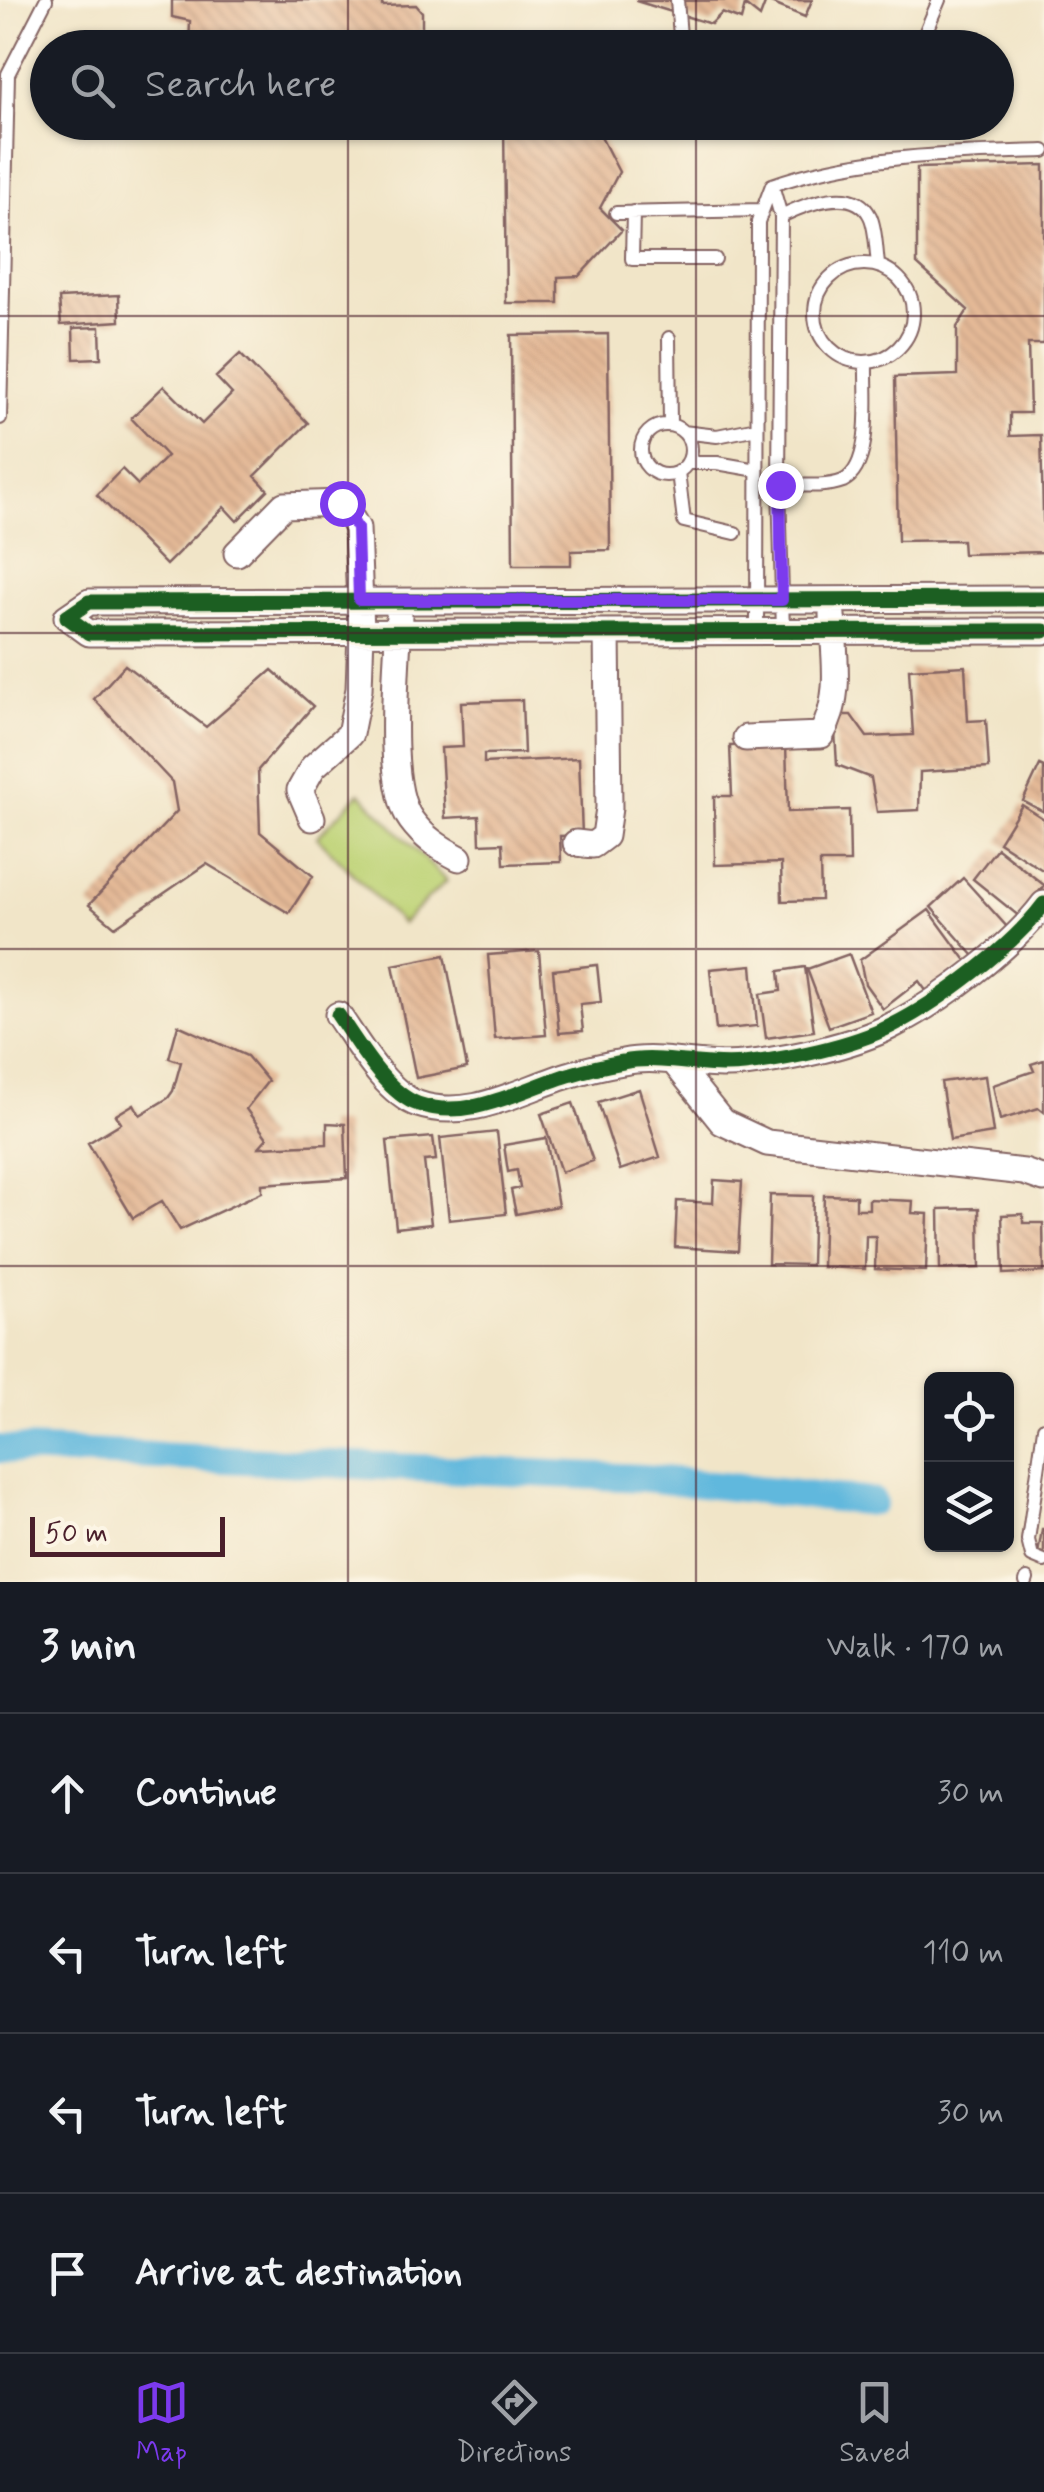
<!DOCTYPE html>
<meta charset="utf-8">
<style>
body{margin:0;font-family:Mynerve,sans-serif;background:#20242c;color:#f1f3f6}
.controls{position:absolute;right:30px;bottom:30px;display:grid;overflow:hidden;border-radius:15px;box-shadow:0 2px 8px #0004}
.controls button{width:90px;height:90px;display:grid;place-items:center;padding:0;border:0;border-bottom:2px solid #363941;background:#171b24;color:#f1f3f6;font:50px sans-serif}
.scale{position:absolute;left:30px;bottom:25px;width:195px;box-sizing:border-box;padding-left:10px;border:5px solid #4a1f2b;border-top:0;font-size:28px;line-height:35px;white-space:nowrap;color:#4a1f2b;-webkit-text-stroke:8px #fcf5e5;paint-order:stroke}
.stop{position:absolute;width:30px;height:30px;margin:-22px;border:8px solid #7c3aed;border-radius:50%;background:#fff}
.stop.end{background:#7c3aed;border-color:#fff;box-shadow:0 2px 10px #0008}
.list{margin:0;padding:0;list-style:none}
h2{display:flex;justify-content:space-between;align-items:center;height:130px;margin:0;padding:0 40px;font-size:42px}
h2 small{font-size:32px;font-weight:400;color:#9ea1a6}
.list li{display:grid;grid-template-columns:65px 1fr auto;gap:30px;align-items:center;box-sizing:border-box;height:160px;padding:0 40px;border-top:2px solid #363941}
.list b{display:block;font-size:38px;white-space:nowrap}
.list em{font-size:32px;font-style:normal;color:#9ea1a6}
.icon{flex:none;width:55px;height:55px;fill:none;stroke:currentColor;stroke-width:2;stroke-linecap:round;stroke-linejoin:round}
.map{position:relative;flex:none;width:1044px;height:1582px;overflow:hidden}
.search{position:absolute;background:#171b24;box-shadow:0 2px 8px #0004;left:30px;right:30px;top:30px;height:110px;display:flex;align-items:center;gap:25px;box-sizing:border-box;padding:0 35px;border-radius:55px;color:#9ea1a6;font-size:38px}
.sheet{height:770px;background:#171b24}
nav{display:flex;justify-content:space-around;align-items:center;box-sizing:border-box;height:140px;border-top:2px solid #363941;background:#171b24;font-size:28px;color:#9ea1a6}
nav a{display:grid;justify-items:center;gap:5px}
nav .on{color:#7c3aed}
.map>svg:first-child{display:block}
.grass{fill:#bed376;stroke:#847950;stroke-width:2.5}
.lines{fill:none;stroke-linecap:round;stroke-linejoin:round}
.canal{stroke:#60b8dd;stroke-width:28}
.building{fill:url(#building-back-hatch)}
.service-casing{stroke:#846462;stroke-width:16}
.minor-casing{stroke:#846462;stroke-width:29}
.service{stroke:#fff;stroke-width:12}
.minor{stroke:#fff;stroke-width:25}
.cycleway-casing{stroke:#fcf5e5;stroke-width:21}
.cycleway{stroke:#1b5e20;stroke-width:15}
.route{stroke:#7c3aed;stroke-width:12}
.grid{fill:none;stroke:#4a1f2b;stroke-width:2.5;stroke-opacity:0.55}
</style>
<div class="map">
<svg width="1044" height="1582" viewBox="0 0 1044 1582">
<defs>
<pattern id="building-back-hatch" width="6" height="6" patternUnits="userSpaceOnUse" patternTransform="scale(2.5)"><rect width="6" height="6" fill="#e4b997"/><path d="M-1 5l2 2M0 0l6 6M5-1l2 2" fill="none" stroke="#c59f82"/></pattern>
</defs>
<rect width="100%" height="100%" fill="#fcf5e5"/>
<filter id="ink" filterUnits="userSpaceOnUse"><feTurbulence type="fractalNoise" baseFrequency=".01" numOctaves="2"/><feDisplacementMap in="SourceGraphic" scale="20" xChannelSelector="R" yChannelSelector="G"/><feConvolveMatrix kernelMatrix="1 2 1 2 8 2 1 2 1" color-interpolation-filters="sRGB"/></filter>
<filter id="wash" filterUnits="userSpaceOnUse"><feTurbulence type="fractalNoise" baseFrequency=".0048" numOctaves="4" result="noise"/><feDisplacementMap in="SourceGraphic" scale="40" xChannelSelector="R" yChannelSelector="G"/><feGaussianBlur stdDeviation="2.25" result="paint"/><feColorMatrix in="noise" values="0 0 0 0 0 0 0 0 0 0 0 0 0 0 0 0 0 1.4 0 .05"/><feComposite in="paint" operator="in"/></filter>
<g filter="url(#wash)">
<rect width="100%" height="100%" fill="#f1e5c8"/>
<!-- grass -->
<path class="grass" d="M360,793L446,881L402,924L317,837Z"/>
<g class="lines">
<!-- canal -->
<path class="canal" d="M0,1449L644,1478L873,1502"/>
</g>
<g id="blocks">
<!-- building -->
<path class="building" d="M172,0H382V6L416,5L422,12V48H189L190,21L172,17Z
M812,0L805,17L766,1L760,17L745,5L741,20L722,13L711,24L636,1Z
M504,122H581L600,135L619,172L600,208L622,230L579,276L558,277V303H506Z
M1044,165V344H1028L1030,413H1010V436L1041,435L1044,552L963,554L962,540L898,541L895,377L957,375V327L968,310L917,264V168Z
M119,295L120,321L61,325L59,298Z
M100,327L101,358L74,359L73,328Z
M608,334L610,550L571,551V565H513L511,335Z
M240,354L308,423L255,476L268,490L237,521L224,507L166,565L97,495L122,469L138,485L167,456L131,418L164,386L202,424L232,394L216,377Z
M125,665L206,727L272,670L313,706L258,770L260,832L313,876L289,913L207,864L115,927L89,905L177,811L172,782L94,699Z
M965,666L968,721L986,720L989,768L920,772L919,810L877,812L871,778L837,765L834,715H851L867,737L913,735L909,669Z
M522,700L524,753L484,754V763L579,758L582,835L560,836L561,862L504,864L503,843L480,844L479,816L445,818L441,748L463,747L461,702Z
M786,744L788,812L849,810L850,862H820L821,900L782,901L781,863L715,865L714,796H732L730,746Z
M1040,765L1044,767V812L1023,801Z
M1022,805L1044,819V871L999,842Z
M997,848L1044,885L1020,917L973,879Z
M963,878L1007,927L974,956L931,907Z
M929,910L967,962L927,992L919,981L883,1009L865,984L860,960Z
M539,951L546,1035L495,1039L488,955Z
M849,954L871,1012L829,1027L807,969Z
M445,955L467,1068L416,1078L393,965Z
M597,965L601,1002L580,1004L583,1031L559,1033L553,970Z
M752,965L757,1026L716,1030L710,969Z
M805,967L814,1031L766,1038L760,994L781,991L779,971Z
M178,1025L247,1056L268,1081L246,1109L267,1138L259,1147L327,1144V1123L345,1124L347,1178L262,1184V1192L180,1230L162,1201L133,1218L88,1143L121,1123L116,1115L134,1104L140,1115L168,1098L173,1091L181,1062L169,1058Z
M1044,1060V1112L1039,1108L1000,1120L993,1085L1034,1071L1031,1064Z
M985,1076L993,1133L950,1140L941,1082Z
M639,1089L660,1157L620,1170L598,1102Z
M573,1103L593,1161L561,1172L541,1114Z
M497,1132L506,1214L449,1220L440,1138Z
M433,1137L436,1160L424,1161L431,1224L396,1228L387,1141Z
M546,1138L558,1206L516,1214L511,1190L520,1188L517,1170L508,1172L504,1145Z
M714,1180L742,1182L738,1251L675,1247L677,1201L713,1203Z
M770,1195L813,1196L811,1265L768,1264Z
M824,1195L856,1196V1209H869V1199L913,1201L912,1213L928,1214L926,1271L875,1269L876,1236H866L865,1269L822,1267Z
M979,1208L980,1268L940,1269L939,1209Z
M1023,1214V1223H1043L1044,1272L1004,1274L1002,1215Z
M1042,1529H1044V1554H1038Z"/>
</g>
</g>
<g filter="url(#ink)">
<use href="#blocks" fill-opacity="0" stroke="#846462" stroke-width="2.5"/>
<g class="lines">
<defs>
<path id="service" d="M677,0L681,48
M919,48L939,0
M772,185L781,216L779,485L783,632
M633,212L632,259H715
M616,213L762,210
M781,216C804,205 854,184 870,216C876,228 876,250 878,264
M815 313a49 49 0 1 1 98 0a49 49 0 1 1-98 0Z
M669,338L670,425
M0,418L8,74L46,0
M641 450a25 25 0 1 1 50 0a25 25 0 1 1-50 0Z
M683,432L717,436L757,428
M688,463H717L757,470
M678,472L684,521L735,533
M779,485C798,485 825,488 843,481C874,466 865,393 866,362
M757,631L758,222L772,185C860,154 952,154 1044,151
M1044,1428L1028,1540L1032,1556L1044,1561
M1026,1582L1027,1579"/>
<path id="minor" d="M237,553L284,505L342,503L357,528L361,632L359,689L350,734L313,767L300,790L312,818
M1044,599L89,602L67,617L89,633L1044,631
M399,614C398,662 384,783 411,820C424,838 440,848 459,858
M746,738L821,735C843,698 834,656 832,615
M576,843L593,845L605,836L609,808L607,632
M338,1015C357,1042 386,1093 418,1104C471,1122 523,1088 572,1074C588,1069 606,1065 623,1062C662,1054 705,1069 744,1064C788,1059 852,1046 891,1026C939,1002 1012,947 1044,904
M674,1062L722,1122L767,1143L1024,1172L1044,1179"/>
</defs>
<!-- service casing -->
<use href="#service" class="service-casing"/>
<!-- minor casing -->
<use href="#minor" class="minor-casing"/>
<!-- service -->
<use href="#service" class="service"/>
<!-- minor -->
<use href="#minor" class="minor"/>
<defs>
<path id="cycleway" d="M1044,599L89,602L67,617L89,633L1044,631
M338,1015C357,1042 386,1093 418,1104C471,1122 523,1088 572,1074C588,1069 606,1065 623,1062C662,1054 705,1069 744,1064C788,1059 852,1046 891,1026C939,1002 1012,947 1044,904"/>
</defs>
<!-- cycleway casing -->
<use href="#cycleway" class="cycleway-casing"/>
<!-- cycleway -->
<use href="#cycleway" class="cycleway"/>
</g>
</g>
<g class="lines" filter="url(#ink)">
<!-- route -->
<path class="route" d="M342,503L357,528L359,600H782L780,485"/>
</g>
<!-- grid -->
<path class="grid" d="M348,0V48M696,0V48M348,122V1582M696,122V1582M0,316H1044M0,633H1044M0,949H1044M0,1266H1044"/>
</svg>
<div class="controls">
<button><svg class="icon" aria-label="locate" viewBox="0 0 24 24"><circle cx="12" cy="12" r="6"/><path d="M12 2v4M12 18v4M2 12h4M18 12h4"/></svg></button>
<button><svg class="icon" aria-label="layers" viewBox="0 0 24 24"><path d="M12 4l9 5-9 5-9-5zM3 14l9 5 9-5"/></svg></button>
</div>
<div class="scale">50 m</div>
<div class="stop" style="left:342px;top:503px"></div>
<div class="stop end" style="left:780px;top:485px"></div>
<div class="search"><svg class="icon" aria-label="search" viewBox="0 0 24 24"><circle cx="10" cy="10" r="6"/><path d="M15 15l6 6"/></svg>Search here</div>
</div>
<section class="sheet">
<h2>3 min<small>Walk · 170 m</small></h2>
<ul class="list">
<li><svg class="icon" aria-label="ahead" viewBox="0 0 24 24"><path d="M12 20V5M6 11l6-6 6 6"/></svg><div><b>Continue</b></div><em>30 m</em></li>
<li><svg class="icon" aria-label="left" viewBox="0 0 24 24"><path d="M17 20v-9H6M10 6l-5 5 5 5"/></svg><div><b>Turn left</b></div><em>110 m</em></li>
<li><svg class="icon" aria-label="left" viewBox="0 0 24 24"><path d="M17 20v-9H6M10 6l-5 5 5 5"/></svg><div><b>Turn left</b></div><em>30 m</em></li>
<li><svg class="icon" aria-label="arrive" viewBox="0 0 24 24"><path d="M6 21V4h12l-3 4 3 4H6"/></svg><div><b>Arrive at destination</b></div></li>
</ul>
</section>
<nav>
<a class="on"><svg class="icon" aria-label="map" viewBox="0 0 24 24"><path d="M3 6l6-2 6 2 6-2v14l-6 2-6-2-6 2zM9 4v14M15 6v14"/></svg>Map</a>
<a><svg class="icon" aria-label="directions" viewBox="0 0 24 24"><path d="M12 3l9 9-9 9-9-9zM9 14v-3h6M13 9l2 2-2 2"/></svg>Directions</a>
<a><svg class="icon" aria-label="saved" viewBox="0 0 24 24"><path d="M7 4h10v16l-5-4-5 4z"/></svg>Saved</a>
</nav>
